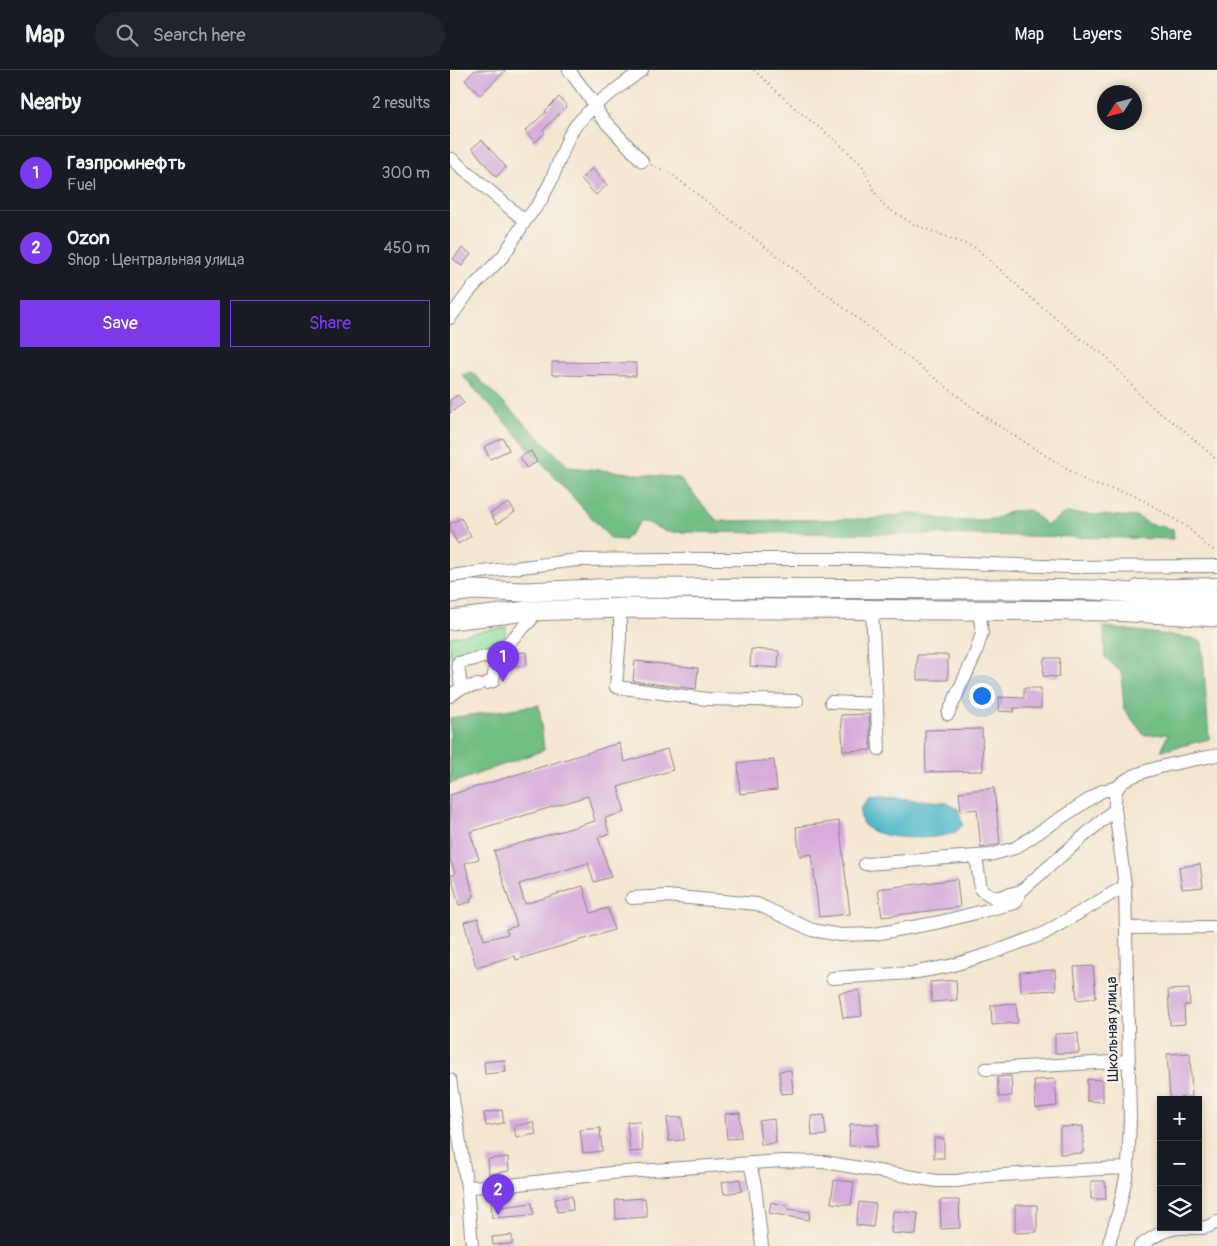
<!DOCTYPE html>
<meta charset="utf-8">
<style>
body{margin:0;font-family:Pangolin,sans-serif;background:#20242c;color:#f1f3f6}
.controls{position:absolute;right:15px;bottom:15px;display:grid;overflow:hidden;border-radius:0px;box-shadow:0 2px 8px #0003}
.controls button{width:45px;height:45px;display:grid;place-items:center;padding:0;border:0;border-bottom:1px solid #363941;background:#171b24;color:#f1f3f6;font:25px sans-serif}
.compass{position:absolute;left:647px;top:15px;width:45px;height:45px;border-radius:50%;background:#171b24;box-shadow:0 2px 8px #0003;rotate:234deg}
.you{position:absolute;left:531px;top:625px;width:18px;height:18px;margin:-12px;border:4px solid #fff;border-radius:50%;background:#1a73e8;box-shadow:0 0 0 8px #1a73e833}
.badge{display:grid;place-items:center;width:32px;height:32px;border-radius:50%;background:#7c3aed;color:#fff;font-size:16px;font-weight:700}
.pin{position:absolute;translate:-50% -41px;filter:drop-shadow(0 1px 2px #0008)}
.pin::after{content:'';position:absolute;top:26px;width:18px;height:15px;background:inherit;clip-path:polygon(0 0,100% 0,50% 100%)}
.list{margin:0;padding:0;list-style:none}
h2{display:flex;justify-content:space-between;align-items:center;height:65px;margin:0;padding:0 20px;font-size:21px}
h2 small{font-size:16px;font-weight:400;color:#9ea1a6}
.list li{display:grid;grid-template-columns:32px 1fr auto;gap:15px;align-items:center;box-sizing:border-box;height:75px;padding:0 20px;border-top:1px solid #363941}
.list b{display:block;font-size:19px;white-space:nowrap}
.list p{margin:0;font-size:16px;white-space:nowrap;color:#9ea1a6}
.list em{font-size:16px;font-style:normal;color:#9ea1a6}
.actions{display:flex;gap:10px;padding:15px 20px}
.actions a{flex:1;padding:11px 0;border:1px solid #7c3aed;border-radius:0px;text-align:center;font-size:18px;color:#7c3aed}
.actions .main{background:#7c3aed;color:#fff}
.icon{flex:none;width:28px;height:28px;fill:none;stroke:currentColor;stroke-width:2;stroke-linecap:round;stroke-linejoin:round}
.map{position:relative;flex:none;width:767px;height:1176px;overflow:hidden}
header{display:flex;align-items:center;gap:30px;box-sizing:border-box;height:70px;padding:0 25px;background:#171b24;border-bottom:1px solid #363941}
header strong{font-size:24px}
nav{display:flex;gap:28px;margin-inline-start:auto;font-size:18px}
.search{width:350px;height:45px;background:#20242c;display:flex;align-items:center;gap:12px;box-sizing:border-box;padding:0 18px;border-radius:28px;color:#9ea1a6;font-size:19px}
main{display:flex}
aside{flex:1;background:#171b24}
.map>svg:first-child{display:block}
.green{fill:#8fdf9e;stroke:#58806c}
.forest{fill:#73be85;stroke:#4a7060}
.water{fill:#4db7ca;stroke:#386c82}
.building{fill:#d7aadc}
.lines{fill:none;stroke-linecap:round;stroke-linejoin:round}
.minor-casing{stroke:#8c8486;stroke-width:14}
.highway-casing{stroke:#8c8486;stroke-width:21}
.path{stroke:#8c8486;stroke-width:2;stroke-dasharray:1 4;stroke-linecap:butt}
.minor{stroke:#fff;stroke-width:12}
.highway{stroke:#fff;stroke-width:19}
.labels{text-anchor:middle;stroke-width:5;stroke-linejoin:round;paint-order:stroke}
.street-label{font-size:15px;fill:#22223b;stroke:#f7f3e8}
</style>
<header>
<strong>Map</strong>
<div class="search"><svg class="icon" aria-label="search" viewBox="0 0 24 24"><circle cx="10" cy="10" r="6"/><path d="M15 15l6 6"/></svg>Search here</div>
<nav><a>Map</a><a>Layers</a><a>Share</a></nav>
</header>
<main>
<aside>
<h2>Nearby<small>2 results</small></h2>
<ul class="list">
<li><span class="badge">1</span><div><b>Газпромнефть</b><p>Fuel</p></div><em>300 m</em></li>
<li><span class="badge">2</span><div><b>Ozon</b><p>Shop · Центральная улица</p></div><em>450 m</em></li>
</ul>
<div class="actions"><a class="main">Save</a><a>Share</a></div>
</aside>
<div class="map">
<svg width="767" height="1176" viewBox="0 0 767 1176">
<rect width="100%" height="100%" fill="#f7f3e8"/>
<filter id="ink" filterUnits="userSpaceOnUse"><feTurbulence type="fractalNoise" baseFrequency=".02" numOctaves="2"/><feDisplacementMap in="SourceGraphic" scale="10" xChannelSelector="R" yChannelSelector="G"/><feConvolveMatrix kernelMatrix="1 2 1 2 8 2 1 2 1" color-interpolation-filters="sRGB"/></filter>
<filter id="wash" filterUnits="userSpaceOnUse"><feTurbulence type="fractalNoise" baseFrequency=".0096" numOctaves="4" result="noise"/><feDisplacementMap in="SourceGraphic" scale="20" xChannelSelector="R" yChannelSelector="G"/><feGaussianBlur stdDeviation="1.12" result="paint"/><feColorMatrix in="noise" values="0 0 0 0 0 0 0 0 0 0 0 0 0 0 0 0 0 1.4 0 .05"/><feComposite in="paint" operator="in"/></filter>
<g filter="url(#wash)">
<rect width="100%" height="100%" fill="#f5e6d0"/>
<!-- green -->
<path class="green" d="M56,557C58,566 48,575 41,579C32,584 11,585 0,587V567Z"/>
<!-- forest -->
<path class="forest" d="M22,302L119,397L229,408L267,451L423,449L463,443L502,451L544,449L562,441L579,440L597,455L615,443L688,447L699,454L723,459L724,469L480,464L217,462L191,450L175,470L161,469L12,305Z
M654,557L741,568L752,572L759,669L711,681L718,664L694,665L674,639L671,602L655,587Z
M89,635L94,680L0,714V648Z"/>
<!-- water -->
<path class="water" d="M431,727L495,732L508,739L513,755C511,757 509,759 507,761C492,771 427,771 414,755C410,750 410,743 411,737L419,728Z"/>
<g id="blocks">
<!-- building -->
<path class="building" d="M25,0H56L30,25L15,10Z
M109,27L117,36L93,60L95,63L85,72L75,61L96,42L95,41Z
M32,70L56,97L46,107L22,78Z
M142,98L157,115L146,125L131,109Z
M12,178L21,184L12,196L3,189Z
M102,292L186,293V306L102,305Z
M8,325L14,333L0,343V330Z
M53,368L59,380L40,389L34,377Z
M81,381L87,392L76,398L70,387Z
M59,433L65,442L47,454L40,443Z
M11,448L21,466L8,474L0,460V454Z
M301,579L329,581L328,598L300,596Z
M76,582L77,595L66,596L65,583Z
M467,585H498V610H467Z
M594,588H610L609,607L593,606Z
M185,591L248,598L246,619L183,611Z
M574,618H591V638H564V642L549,641V627L574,628Z
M419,644L421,680L393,681L391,645Z
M532,659L533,701L476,702L475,660Z
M169,673L175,692L217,679L223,700L168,717L175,742L155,748L159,764L148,767L161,807L144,812L138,793L69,814L75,834L133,816L141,843L158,838L164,860L66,890L65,886L26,897L14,852L28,848L34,870L58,864L56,859L67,856L44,781L145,751L138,726L20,762L29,789L15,793L24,827L20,828L21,832L9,835L1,805L5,804L0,788V725Z
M324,690L327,720L290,724L288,693Z
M544,718L550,774L531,778L527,739L511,741L509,722Z
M389,751L400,844L369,847L362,784L350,786L346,757Z
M750,794L753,817L732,819L729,797Z
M507,809L510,837L432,847L428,819Z
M643,896L646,928L627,930L624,897Z
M605,900L606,920L571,922L570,902Z
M506,910L507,930L482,932L480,912Z
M739,919L740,935H734L735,954L720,955L718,920Z
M409,920L412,946L393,948L389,923Z
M566,933L568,953L542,955L541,935Z
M628,963L629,983H605V964Z
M740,983L742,1027L720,1028L717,984Z
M54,990L56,1002L35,1004L34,992Z
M341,1000L343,1023L331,1024L329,1001Z
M561,1006L562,1026L549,1027L547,1007Z
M605,1009L607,1036L586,1038L584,1010Z
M637,1009L653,1010V1032L637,1031Z
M52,1040L54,1053L36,1056L34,1043Z
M290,1043L291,1068L277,1069L275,1044Z
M374,1045L376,1065L362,1066L361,1046Z
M232,1047L234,1070L219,1071L217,1048Z
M324,1049L326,1073L311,1075L309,1051Z
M190,1051L193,1081L180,1082L177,1052Z
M83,1052L86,1064L66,1068L64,1056Z
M400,1054H428L427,1077L399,1076Z
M633,1056V1083L610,1084V1057Z
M150,1058L152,1081L133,1083L130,1060Z
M484,1068H494V1088H484Z
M58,1087L59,1101L39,1104L38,1089Z
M290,1109L292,1121L274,1124L272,1112Z
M384,1110L404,1112L401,1135L381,1133Z
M641,1111H655L656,1129H641Z
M122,1126L123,1140L107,1142L105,1129Z
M195,1128L197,1147L166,1149L165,1130Z
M41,1130H51L52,1137L82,1133L84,1145L42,1148Z
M490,1130H509L510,1158L491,1159Z
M321,1132L338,1136V1139L360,1142L359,1150L319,1143Z
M409,1132L426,1134L423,1157L406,1155Z
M565,1135H587V1162L565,1163Z
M443,1141L468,1143L466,1165L441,1163Z
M62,1165V1174L43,1175L42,1167Z"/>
</g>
</g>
<g filter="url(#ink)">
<use href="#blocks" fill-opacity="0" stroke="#8c8486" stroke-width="1"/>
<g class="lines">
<defs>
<path id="minor" d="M119,0L145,35L151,47L192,91
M2,89L75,151
M0,248L21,219L54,185L75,151L90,132L101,111L119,66L126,55L145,35L192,0
M0,506L128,490L216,489H410L618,497L767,496
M687,516L767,514
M422,539L429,679
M170,545V567L166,617L257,629L347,631
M37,613L43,611L47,584L81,550
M11,618L8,593L47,584
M0,626L11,618L28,615
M381,632L426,634
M498,644L525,585L532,563L529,540
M526,786L531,820L545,828L571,821
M415,794L540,785L565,778L652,721L668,717
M182,828L216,826L307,834L362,860L390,865L425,864L490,852L565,833L571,821L665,739
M676,858L767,857
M382,908L462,903L500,896L539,884L593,864L675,816
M536,999L679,991
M0,1010L17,1117L22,1176
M300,1093L305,1116L312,1176
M17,1117L60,1115L161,1103L332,1091L374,1092L487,1111H507L536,1106L649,1099L678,1098
M658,1176L669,1140L678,1098L680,1049L675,816L665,739C665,732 664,722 669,716C681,699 745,690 767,685
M690,1176C702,1168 714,1159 729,1158C743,1157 755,1161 767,1152"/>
<path id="highway" d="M0,523L23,520L74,522L171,518L559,519L647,520L767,530
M0,550L78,541L172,538L664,541L767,547"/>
</defs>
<!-- minor casing -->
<use href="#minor" class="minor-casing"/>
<!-- highway casing -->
<use href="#highway" class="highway-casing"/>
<!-- path -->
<path class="path" d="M304,0L347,40L384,69L412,95L424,121L434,136L463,154L526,178L580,227L632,270L657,287L691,326L708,342L729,356L767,390
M201,95L220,103L535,347L641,414L685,425L737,457L756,475L767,482"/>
<!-- minor -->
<use href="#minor" class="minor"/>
<!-- highway -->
<use href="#highway" class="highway"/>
</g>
</g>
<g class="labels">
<!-- street labels -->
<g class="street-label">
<text transform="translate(662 959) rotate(-91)" y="5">Школьная улица</text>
</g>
</g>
</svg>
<div class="controls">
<button>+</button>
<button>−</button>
<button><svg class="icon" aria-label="layers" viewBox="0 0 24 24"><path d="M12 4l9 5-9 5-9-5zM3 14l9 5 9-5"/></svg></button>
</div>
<svg class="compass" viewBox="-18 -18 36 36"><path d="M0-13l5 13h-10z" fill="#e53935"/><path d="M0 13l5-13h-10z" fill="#9ea1a6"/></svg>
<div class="you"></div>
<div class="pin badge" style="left:53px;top:612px">1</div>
<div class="pin badge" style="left:48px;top:1145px">2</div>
</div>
</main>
